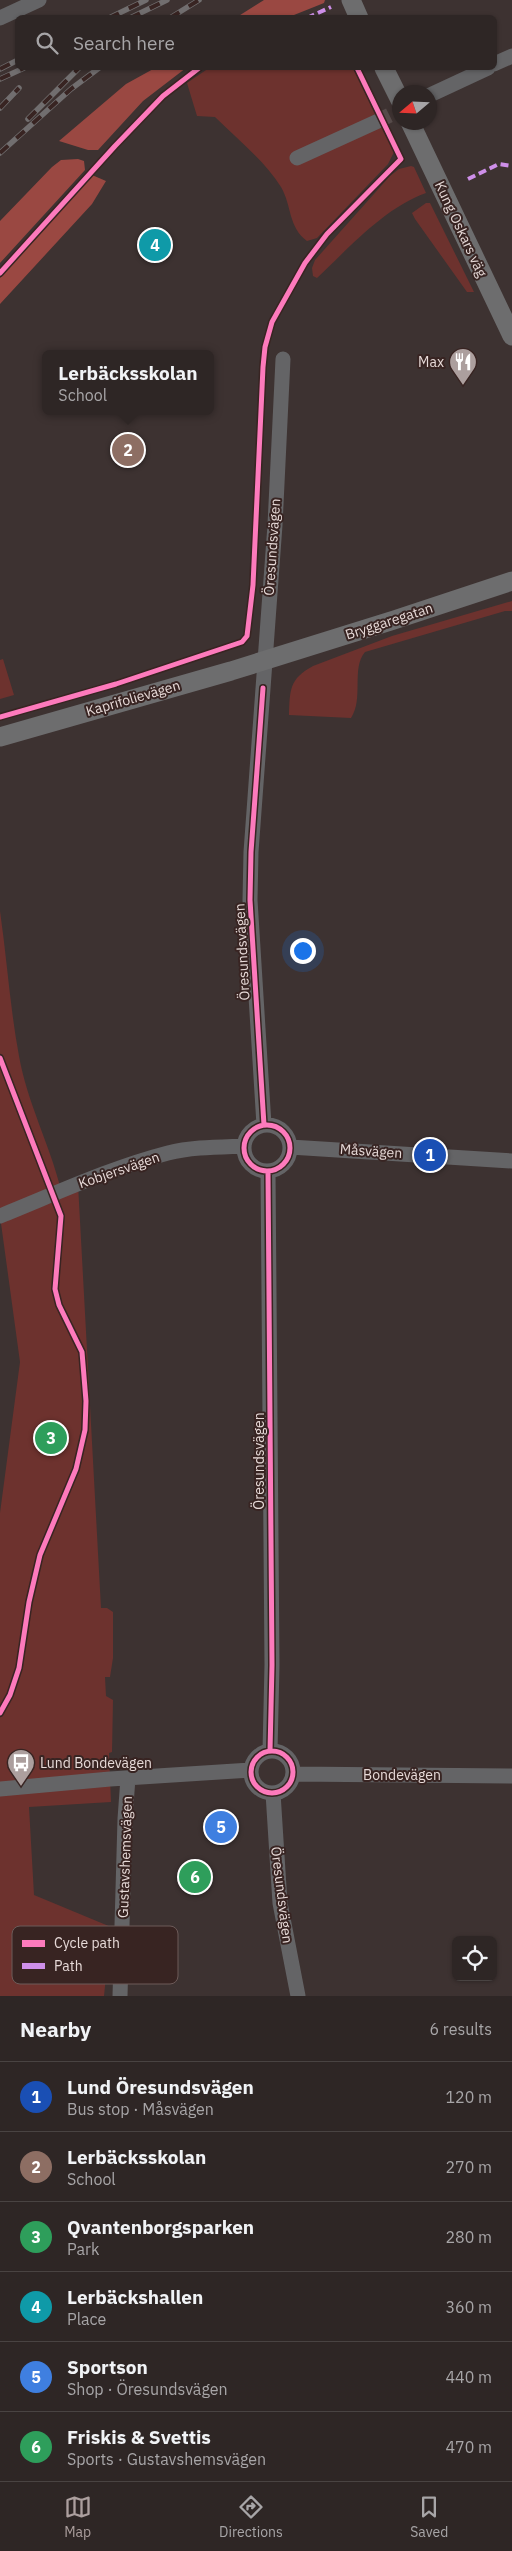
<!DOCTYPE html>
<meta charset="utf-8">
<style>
body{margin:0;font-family:"IBM Plex Sans",sans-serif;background:#3a3232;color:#f1f3f6}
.controls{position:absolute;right:15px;bottom:15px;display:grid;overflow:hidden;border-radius:8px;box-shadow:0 1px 4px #0004}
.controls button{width:45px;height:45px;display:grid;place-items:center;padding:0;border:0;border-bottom:1px solid #494342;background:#2e2625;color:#f1f3f6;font:25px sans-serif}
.compass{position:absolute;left:392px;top:85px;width:45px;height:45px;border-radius:50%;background:#2e2625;box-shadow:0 1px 4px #0004;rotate:251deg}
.you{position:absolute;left:302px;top:950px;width:18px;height:18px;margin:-12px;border:4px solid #fff;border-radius:50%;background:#1a73e8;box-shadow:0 0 0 8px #1a73e833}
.badge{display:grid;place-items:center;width:32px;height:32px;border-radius:50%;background:#ac9f9e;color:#fff;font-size:16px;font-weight:700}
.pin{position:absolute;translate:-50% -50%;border:2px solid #fff;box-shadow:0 1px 5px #0006}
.popup{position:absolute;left:42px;top:350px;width:172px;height:65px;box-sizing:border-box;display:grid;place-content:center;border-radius:8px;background:#2e2625;filter:drop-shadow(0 1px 4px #0005);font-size:16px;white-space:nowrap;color:#a7a5a7}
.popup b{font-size:19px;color:#f1f3f6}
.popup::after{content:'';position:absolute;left:50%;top:100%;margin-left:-10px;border:10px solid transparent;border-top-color:#2e2625}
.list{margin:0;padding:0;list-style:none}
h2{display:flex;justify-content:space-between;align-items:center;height:65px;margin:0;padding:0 20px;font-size:21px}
h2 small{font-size:16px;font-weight:400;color:#a7a5a7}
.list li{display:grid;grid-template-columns:32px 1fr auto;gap:15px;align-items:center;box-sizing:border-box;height:70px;padding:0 20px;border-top:1px solid #494342}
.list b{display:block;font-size:19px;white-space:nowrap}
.list p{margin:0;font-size:16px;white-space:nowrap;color:#a7a5a7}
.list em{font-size:16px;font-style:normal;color:#a7a5a7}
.icon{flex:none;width:28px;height:28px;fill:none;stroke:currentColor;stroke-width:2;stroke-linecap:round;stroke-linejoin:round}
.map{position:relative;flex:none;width:512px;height:1996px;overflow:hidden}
.search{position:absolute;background:#2e2625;box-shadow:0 1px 4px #0004;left:15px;right:15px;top:15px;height:55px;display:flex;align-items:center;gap:12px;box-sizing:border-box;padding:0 18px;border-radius:8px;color:#a7a5a7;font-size:19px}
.sheet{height:485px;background:#2e2625}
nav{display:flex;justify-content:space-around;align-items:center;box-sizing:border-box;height:70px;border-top:1px solid #494342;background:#2e2625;font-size:14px;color:#a7a5a7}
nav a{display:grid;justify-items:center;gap:2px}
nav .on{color:#ac9f9e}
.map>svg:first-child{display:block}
.green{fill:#6d322e}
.forest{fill:#9a4842}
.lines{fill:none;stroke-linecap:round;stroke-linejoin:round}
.minor-tunnel{stroke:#564b4a;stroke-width:15;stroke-dasharray:15 8;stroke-linecap:butt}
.minor{stroke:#646466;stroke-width:15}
.major{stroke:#6d6d6e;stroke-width:19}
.rail-casing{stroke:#716e6f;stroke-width:5.5}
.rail{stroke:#382422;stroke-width:4;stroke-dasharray:11;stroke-linecap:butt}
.quiet{stroke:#ce8fe9;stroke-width:4;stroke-dasharray:8 4;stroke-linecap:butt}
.cycleway-casing{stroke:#382422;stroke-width:8}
.cycleway{stroke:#fd7abc;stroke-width:5}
.labels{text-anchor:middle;stroke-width:4;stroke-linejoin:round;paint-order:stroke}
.street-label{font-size:14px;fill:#e7dad8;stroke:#382422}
.poi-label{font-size:14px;fill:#e7dad8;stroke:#382422;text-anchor:end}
.key{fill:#382422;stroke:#6d5b59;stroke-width:1}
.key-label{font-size:14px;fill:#e7dad8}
</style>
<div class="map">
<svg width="512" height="1996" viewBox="0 0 512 1996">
<rect width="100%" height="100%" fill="#3d3231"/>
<!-- green -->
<path class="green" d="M209,68H356L394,152L388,164L317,238L307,241C288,227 292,206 281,187C265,161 237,139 215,117L197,116L187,83Z
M411,166L414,167L426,193C384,208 349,248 317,278L313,276L312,268L315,260L390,176L399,169Z
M426,203H430L474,292H467L415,219L412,213Z
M512,601V611H505L365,652C351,668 364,699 351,718L289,715C290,690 289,679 313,666L392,636Z
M3,659L14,695L0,699V660Z
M0,911C7,959 10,1008 19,1056C27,1102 50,1145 61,1190L78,1184L101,1608H107L113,1612V1658L110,1677H105L106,1696L113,1700L112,1752L109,1753L111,1802L29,1807L34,1895L111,1927L104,1996H0V1513L20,1362L0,1216Z"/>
<!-- forest -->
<path class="forest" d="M264,0H325L324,3L289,17H237Z
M155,68H186L143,101L98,150H88L59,141L126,84Z
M78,159L84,161L85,170L0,263V221L52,167L61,160Z
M92,175L106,181L92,204L0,304V278Z"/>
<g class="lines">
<!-- minor-tunnel -->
<path class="minor-tunnel" d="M376,122L400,110"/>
<!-- minor -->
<path class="minor" d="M0,18L39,0
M494,64L512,56
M430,95L488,68
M297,158L376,122
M244 1148a23 23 0 1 1 46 0a23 23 0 1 1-46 0Z
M264,1125L250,900L251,852L275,525L283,359
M290,1147L512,1161
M268,1171L272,1665L270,1751
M0,1216C55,1194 110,1168 168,1153C192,1147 219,1147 244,1146
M251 1772a21 21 0 1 1 42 0a21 21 0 1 1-42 0Z
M293,1774L512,1776
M0,1789L110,1779L251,1770
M273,1793L280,1903L298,1996
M120,1996L125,1819L128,1778"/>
<!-- major -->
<path class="major" d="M351,0L359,18
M384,68L400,100
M410,122L512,336
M0,737L231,671L394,620L512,581"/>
<defs>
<path id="rail" d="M109,18L146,0
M130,18L167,0
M170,18L199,0
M0,69L18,60
M0,79L24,68
M0,108L19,88
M28,119L79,68
M0,153L71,89L99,68"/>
</defs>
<!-- rail casing -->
<use href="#rail" class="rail-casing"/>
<!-- rail -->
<use href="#rail" class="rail"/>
<!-- quiet -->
<path class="quiet" d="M307,18L331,7
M468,179L499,164L512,166"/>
<defs>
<path id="cycleway" d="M0,273L115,146L163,96L199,68
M263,688L251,852L250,900L264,1125
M0,717L116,684L242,642L247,636L253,585L263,367L265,347L272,322L305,263L327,234L401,159L357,68
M0,1058L61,1216L55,1289L59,1305L82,1352L86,1401L85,1430L76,1469L40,1555L29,1602L19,1668L10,1695L0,1713
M244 1148a23 23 0 1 1 46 0a23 23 0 1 1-46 0Z
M268,1171L272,1665L270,1751
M251 1772a21 21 0 1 1 42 0a21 21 0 1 1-42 0Z"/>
</defs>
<!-- cycleway casing -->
<use href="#cycleway" class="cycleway-casing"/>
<!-- cycleway -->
<use href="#cycleway" class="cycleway"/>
</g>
<!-- icons -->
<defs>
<symbol id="restaurant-pin" viewBox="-11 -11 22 30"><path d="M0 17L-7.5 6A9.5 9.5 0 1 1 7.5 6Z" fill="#ac9f9e" stroke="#382422"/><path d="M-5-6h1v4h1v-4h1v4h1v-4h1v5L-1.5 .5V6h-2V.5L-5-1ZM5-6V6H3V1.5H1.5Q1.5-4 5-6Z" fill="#fff"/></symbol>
<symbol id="bus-pin" viewBox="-11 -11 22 30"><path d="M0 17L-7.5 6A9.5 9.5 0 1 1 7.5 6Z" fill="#ac9f9e" stroke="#382422"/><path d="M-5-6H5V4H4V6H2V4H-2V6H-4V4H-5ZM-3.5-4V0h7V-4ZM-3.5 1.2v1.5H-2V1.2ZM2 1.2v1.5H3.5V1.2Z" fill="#fff"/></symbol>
</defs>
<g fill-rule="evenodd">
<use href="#restaurant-pin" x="447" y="346" width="32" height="43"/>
<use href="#bus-pin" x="5" y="1747" width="32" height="43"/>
</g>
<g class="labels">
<!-- street labels -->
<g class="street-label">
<text transform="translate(461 229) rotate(65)" y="5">Kung Oskars väg</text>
<text transform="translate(272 547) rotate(-86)" y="5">Öresundsvägen</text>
<text transform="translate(389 621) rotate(-18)" y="5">Bryggaregatan</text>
<text transform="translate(133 698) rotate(-16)" y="5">Kaprifolievägen</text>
<text transform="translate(242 952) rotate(-93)" y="5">Öresundsvägen</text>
<text transform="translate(371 1151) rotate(4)" y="5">Måsvägen</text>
<text transform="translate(119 1170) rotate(-19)" y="5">Kobjersvägen</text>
<text transform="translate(259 1461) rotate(-90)" y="5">Öresundsvägen</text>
<text x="402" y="1780">Bondevägen</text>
<text transform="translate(125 1857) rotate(-88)" y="5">Gustavshemsvägen</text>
<text transform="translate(282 1895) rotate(83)" y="5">Öresundsvägen</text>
</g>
<!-- poi labels -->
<g class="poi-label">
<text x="444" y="367">Max</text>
<text x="40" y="1768" text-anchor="start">Lund Bondevägen</text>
</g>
</g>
<!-- legend -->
<rect x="12" y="1926" width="166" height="58" rx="8" class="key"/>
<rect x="22" y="1940" width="23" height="7" fill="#fd7abc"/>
<rect x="22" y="1963" width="23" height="6" fill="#ce8fe9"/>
<g class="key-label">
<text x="54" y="1948">Cycle path</text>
<text x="54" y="1971">Path</text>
</g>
</svg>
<div class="controls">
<button><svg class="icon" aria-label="locate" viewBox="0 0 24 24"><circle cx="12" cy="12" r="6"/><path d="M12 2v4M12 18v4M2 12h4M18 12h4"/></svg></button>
</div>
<svg class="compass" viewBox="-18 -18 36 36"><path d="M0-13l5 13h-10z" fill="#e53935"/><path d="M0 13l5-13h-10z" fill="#a7a5a7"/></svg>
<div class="you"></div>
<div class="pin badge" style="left:430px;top:1155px;background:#1a4fb4">1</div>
<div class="pin badge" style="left:128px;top:450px;background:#8d6e63">2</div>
<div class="popup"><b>Lerbäcksskolan</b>School</div>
<div class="pin badge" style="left:51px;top:1438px;background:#2e9e5b">3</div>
<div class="pin badge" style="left:155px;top:245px;background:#0f9aa8">4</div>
<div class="pin badge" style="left:221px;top:1827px;background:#3f7fe0">5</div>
<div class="pin badge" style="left:195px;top:1877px;background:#2e9e5b">6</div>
<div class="search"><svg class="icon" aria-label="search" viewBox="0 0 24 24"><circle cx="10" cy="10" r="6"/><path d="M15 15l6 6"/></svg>Search here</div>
</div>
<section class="sheet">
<h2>Nearby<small>6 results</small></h2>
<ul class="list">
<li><span class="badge" style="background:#1a4fb4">1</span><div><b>Lund Öresundsvägen</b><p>Bus stop · Måsvägen</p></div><em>120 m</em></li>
<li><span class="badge" style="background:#8d6e63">2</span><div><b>Lerbäcksskolan</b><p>School</p></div><em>270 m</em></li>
<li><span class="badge" style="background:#2e9e5b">3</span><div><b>Qvantenborgsparken</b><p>Park</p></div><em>280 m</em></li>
<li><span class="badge" style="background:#0f9aa8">4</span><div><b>Lerbäckshallen</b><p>Place</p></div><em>360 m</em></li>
<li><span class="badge" style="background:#3f7fe0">5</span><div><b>Sportson</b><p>Shop · Öresundsvägen</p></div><em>440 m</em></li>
<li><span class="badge" style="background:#2e9e5b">6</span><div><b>Friskis &amp; Svettis</b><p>Sports · Gustavshemsvägen</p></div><em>470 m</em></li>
</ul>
</section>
<nav>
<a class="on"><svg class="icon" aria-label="map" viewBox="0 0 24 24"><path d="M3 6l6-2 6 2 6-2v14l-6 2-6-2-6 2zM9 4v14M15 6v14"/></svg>Map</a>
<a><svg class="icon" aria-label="directions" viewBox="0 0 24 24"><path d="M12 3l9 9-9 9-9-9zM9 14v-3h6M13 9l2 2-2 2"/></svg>Directions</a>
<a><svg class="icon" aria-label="saved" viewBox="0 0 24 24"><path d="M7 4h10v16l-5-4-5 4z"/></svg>Saved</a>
</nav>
